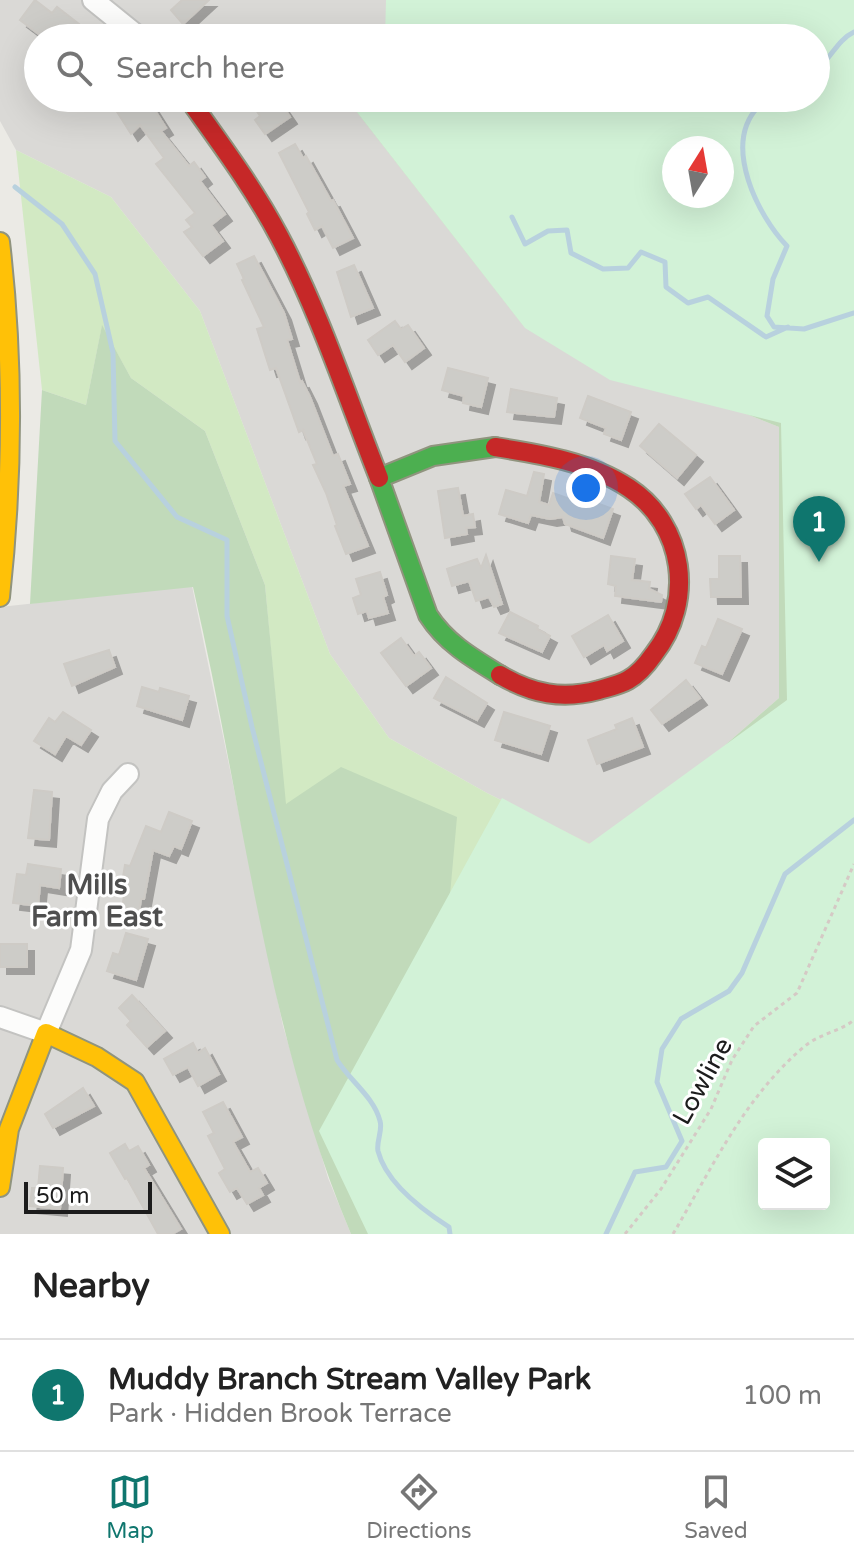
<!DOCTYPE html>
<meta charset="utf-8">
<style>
body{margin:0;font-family:"Varela Round",sans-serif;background:#f2f2f2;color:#222}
.controls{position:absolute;right:24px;bottom:24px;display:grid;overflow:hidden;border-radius:8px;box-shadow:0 8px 32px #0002}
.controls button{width:72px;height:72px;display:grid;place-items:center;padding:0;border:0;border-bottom:2px solid #e0e0e0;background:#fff;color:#222;font:40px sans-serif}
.compass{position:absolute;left:662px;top:136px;width:72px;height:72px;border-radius:50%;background:#fff;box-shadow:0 8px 32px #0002;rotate:11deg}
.scale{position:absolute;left:24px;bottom:20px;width:128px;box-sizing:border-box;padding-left:8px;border:4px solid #1c1c1c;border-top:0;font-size:22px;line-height:28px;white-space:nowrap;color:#1c1c1c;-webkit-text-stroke:6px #fff;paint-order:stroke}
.you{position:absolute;left:586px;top:488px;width:28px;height:28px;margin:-20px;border:6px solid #fff;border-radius:50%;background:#1a73e8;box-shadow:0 0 0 12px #1a73e833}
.badge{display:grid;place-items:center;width:52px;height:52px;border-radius:50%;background:#0f766e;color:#fff;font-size:26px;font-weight:700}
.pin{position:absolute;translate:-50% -66px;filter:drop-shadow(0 2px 4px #0008)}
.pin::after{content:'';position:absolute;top:42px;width:28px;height:24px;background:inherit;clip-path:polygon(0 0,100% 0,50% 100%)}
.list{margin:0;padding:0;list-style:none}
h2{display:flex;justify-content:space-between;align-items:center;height:104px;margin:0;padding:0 32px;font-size:34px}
h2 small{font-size:26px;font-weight:400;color:#767676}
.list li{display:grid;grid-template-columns:52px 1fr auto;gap:24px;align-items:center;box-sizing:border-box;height:112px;padding:0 32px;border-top:2px solid #e0e0e0}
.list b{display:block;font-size:30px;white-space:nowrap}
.list p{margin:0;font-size:26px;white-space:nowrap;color:#767676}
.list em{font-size:26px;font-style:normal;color:#767676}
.icon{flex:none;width:44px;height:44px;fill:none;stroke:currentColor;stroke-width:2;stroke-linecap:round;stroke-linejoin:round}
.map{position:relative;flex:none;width:854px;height:1234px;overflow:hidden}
.search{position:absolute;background:#fff;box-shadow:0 8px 32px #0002;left:24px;right:24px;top:24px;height:88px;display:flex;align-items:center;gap:20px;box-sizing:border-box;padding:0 28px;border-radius:44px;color:#767676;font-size:30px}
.sheet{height:216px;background:#fff}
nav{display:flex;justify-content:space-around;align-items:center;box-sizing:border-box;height:112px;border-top:2px solid #e0e0e0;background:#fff;font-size:22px;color:#767676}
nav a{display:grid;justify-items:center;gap:4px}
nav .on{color:#0f766e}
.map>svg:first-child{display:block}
.residential{fill:#dad9d6}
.grass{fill:#d2e9c3}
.forest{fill:#c1daba;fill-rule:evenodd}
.park{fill:#d2f2d7;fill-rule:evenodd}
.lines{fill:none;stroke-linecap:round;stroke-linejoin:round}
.stream{stroke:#b8d1de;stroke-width:5}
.building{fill:#cdccc8;stroke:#cecbc6;stroke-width:2;filter:url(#shadow)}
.street-casing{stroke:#c3c3c1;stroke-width:24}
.fast-casing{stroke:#90947e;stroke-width:22}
.slow-casing{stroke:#90947e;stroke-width:22}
.jam-casing{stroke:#90947e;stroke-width:22}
.path{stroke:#d5c9c5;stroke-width:3;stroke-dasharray:4 4;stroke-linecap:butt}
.street{stroke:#fcfcfb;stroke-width:20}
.fast{stroke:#4caf50;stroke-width:18}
.slow{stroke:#ffc107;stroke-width:18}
.jam{stroke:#c62828;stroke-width:18}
.labels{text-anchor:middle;stroke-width:6;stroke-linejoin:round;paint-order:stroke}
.street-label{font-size:26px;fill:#1c1c1c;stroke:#fff}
.neighbourhood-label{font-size:28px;font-weight:bold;fill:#4f4f4f;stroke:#fff}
</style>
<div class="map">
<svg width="854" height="1234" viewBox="0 0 854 1234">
<defs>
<filter id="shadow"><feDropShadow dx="7" dy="7" stdDeviation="0" flood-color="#0004"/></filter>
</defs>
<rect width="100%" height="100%" fill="#ebeae5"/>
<!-- residential -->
<path class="residential" d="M0,0H448L417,38H38V98H346L522,324L779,427V698L604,851L487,793L389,738L330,654L200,311L111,197L16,150L0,121Z
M192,586L283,1026L328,1178L351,1234H0V607Z"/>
<!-- grass -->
<path class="grass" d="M16,150L111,197L200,311L330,654L389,738L487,793L604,851L474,931L285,805L265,585L205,431L131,378L102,326L86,405L42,390Z"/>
<!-- forest -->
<path class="forest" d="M346,98H722L787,246L854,1234H351C265,1030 243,802 193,587L30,604L42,390L86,405L102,325L131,378L205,431L265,585L286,804L341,767L457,817L449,906L604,851L779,698V427L522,324ZM674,148H722V196H674ZM764,1144H824V1204H764Z"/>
<!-- park -->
<path class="park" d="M386,0H854V1234H368L319,1131L502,798L589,844L787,700L781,423L610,380L525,328L346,98H816V38H385ZM674,148H722V196H674ZM764,1144H824V1204H764Z"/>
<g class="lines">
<!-- stream -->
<path class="stream" d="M816,70C831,59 837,40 854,32
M775,98C770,101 762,103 758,107C722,145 758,216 787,246L773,279L767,316L774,327L804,329L854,313
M15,187L62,224L95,274L113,353L115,441L177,517L227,540V616L252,727L337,1060C350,1081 374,1097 380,1121C383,1130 376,1142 378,1151C386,1183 424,1211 449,1227L450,1234
M512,217L525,244L548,231L567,230L571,253L603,269L628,268L641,252L665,262L666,287L688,303L708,297L766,337L788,327
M606,1234L635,1172L666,1167L682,1141L657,1082L662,1049L681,1019L729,991L742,973L785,874L854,820"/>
</g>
<!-- building -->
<path class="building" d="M35,0L52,13L57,7L97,38H44L20,20Z
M182,0H209L183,24L171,10Z
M126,98H147L166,128L161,131L189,166L194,162L205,177L200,181L225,214L211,225L223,241L203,256L184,232L192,227L186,220L195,213L156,164L164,158L140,125L131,134L114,107Z
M248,98H277L290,117L265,134L255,120L260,116Z
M295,144L303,158L306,156L331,201L333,200L353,238L333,248L322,226L315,230L307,214L309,212L279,153Z
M254,256L284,313L292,339L287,340L300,382L302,381L310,397L333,456L338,454L350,484L343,486L368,546L346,554L335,526L337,525L326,493L313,465L317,464L303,430L299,432L276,368L270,370L257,329L264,327L242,280L244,279L237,264Z
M354,265L373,308L351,317L337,272Z
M395,321L401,329L408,325L424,348L405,362L393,345L378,355L368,340Z
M448,368L488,378L481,407L463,403L464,396L442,390Z
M511,389L557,398L554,417L507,412Z
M588,396L631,412L621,440L604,434L606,428L580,418Z
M659,424L696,455L677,478L640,446Z
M534,472L544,474L539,502L549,505L553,493L584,504L586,499L613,509L603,538L565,524L563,517L550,519L531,515L528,523L499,514L506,490L527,496Z
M710,477L734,510L715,524L701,505L696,509L685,494Z
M458,488L463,516L473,514L475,527L466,528L467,534L445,538L438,491Z
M486,555L502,604L494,607L489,597L476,601L469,581L452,586L447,569L477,559L481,568Z
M611,556L635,559L632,580L650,582L649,589L662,595L661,602L615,596L616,586L608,584Z
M719,556H740L741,597H711L710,579H719Z
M380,572L387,595L383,597L388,613L369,618L367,611L358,614L353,598L361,595L356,579Z
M510,612L538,626L537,629L550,636L542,652L499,633Z
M608,615L623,641L607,651L604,645L584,657L572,636Z
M718,619L742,629L722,674L695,663L702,646L706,648Z
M401,638L414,656L419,652L431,668L406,686L381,653Z
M109,650L115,667L72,686L64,664Z
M446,677L487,703L477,720L434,698Z
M686,680L700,698L662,724L651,710Z
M142,687L159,692L160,688L189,696L182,720L137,706Z
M63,712L91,730L81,745L66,736L55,754L34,741L49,718L55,722Z
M504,712L550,726L541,754L495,740Z
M632,718L643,747L597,764L588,740L617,729L615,725Z
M34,790L52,792L49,840L28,838Z
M169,812L192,821L181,849L174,846L169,856L153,850L144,899H141L138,918L121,915L124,896L120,895L125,865L130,866L146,826L161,832Z
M28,864L61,869L59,888L40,885L38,906L13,903L17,874L26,875Z
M126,933L148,939L136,980L107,971L113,953L119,955Z
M0,944H27V967H0Z
M132,995L165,1031L147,1047L127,1025L131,1021L119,1008Z
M193,1043L198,1053L205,1048L219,1074L198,1086L188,1067L173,1075L164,1059Z
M83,1088L94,1106L53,1128L45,1114Z
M223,1102L242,1137L233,1142L250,1172L258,1168L267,1183L259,1188L263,1195L247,1204L237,1188L230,1192L219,1173L225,1169L208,1136L214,1133L203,1112Z
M125,1144L129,1151L138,1146L149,1165L144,1168L181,1229L172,1234H158L127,1178L125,1179L110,1153Z
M40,1166L63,1168L60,1209L30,1206L32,1188H38Z"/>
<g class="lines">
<defs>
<path id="street" d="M93,0L140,38
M0,1017L46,1033L81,950L98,819L112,791L128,774"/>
<path id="fast" d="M495,447L433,456L379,478L428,615C446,643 472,658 500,675"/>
<path id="slow" d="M0,242C14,361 13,478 0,597
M0,1187L9,1129L46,1033L97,1057L135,1082L220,1234"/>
<path id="jam" d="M188,98C220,143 253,187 279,236C320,313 347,397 379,478
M495,447C540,454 590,462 629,488C685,525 695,602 654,654C647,664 639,674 628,680C619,685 609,687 599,690C562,700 533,694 500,675"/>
</defs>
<!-- street casing -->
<use href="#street" class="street-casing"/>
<!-- fast casing -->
<use href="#fast" class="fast-casing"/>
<!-- slow casing -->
<use href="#slow" class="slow-casing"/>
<!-- jam casing -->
<use href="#jam" class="jam-casing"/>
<!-- path -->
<path class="path" d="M625,1234L661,1189L711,1109L732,1060L754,1026L797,993L854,864
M673,1234C712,1168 745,1096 805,1046C819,1034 839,1032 854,1020"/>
<!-- street -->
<use href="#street" class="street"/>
<!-- fast -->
<use href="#fast" class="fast"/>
<!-- slow -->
<use href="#slow" class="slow"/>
<!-- jam -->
<use href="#jam" class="jam"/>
</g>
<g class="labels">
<!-- street labels -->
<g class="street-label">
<text transform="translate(702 1081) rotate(-61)" y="9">Lowline</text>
</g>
<!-- neighbourhood labels -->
<g class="neighbourhood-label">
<text x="97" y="894">Mills<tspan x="97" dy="32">Farm East</tspan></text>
</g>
</g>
</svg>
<div class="controls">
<button><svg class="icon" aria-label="layers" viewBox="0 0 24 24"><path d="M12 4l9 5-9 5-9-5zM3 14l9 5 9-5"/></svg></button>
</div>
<svg class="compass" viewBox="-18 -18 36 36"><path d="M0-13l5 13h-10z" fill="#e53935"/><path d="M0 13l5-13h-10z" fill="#767676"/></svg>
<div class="scale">50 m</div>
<div class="you"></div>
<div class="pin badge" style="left:819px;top:562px">1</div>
<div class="search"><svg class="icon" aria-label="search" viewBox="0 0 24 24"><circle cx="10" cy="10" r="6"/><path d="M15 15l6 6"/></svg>Search here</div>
</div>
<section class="sheet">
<h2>Nearby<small></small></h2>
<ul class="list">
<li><span class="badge">1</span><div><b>Muddy Branch Stream Valley Park</b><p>Park · Hidden Brook Terrace</p></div><em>100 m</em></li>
</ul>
</section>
<nav>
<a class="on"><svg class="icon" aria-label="map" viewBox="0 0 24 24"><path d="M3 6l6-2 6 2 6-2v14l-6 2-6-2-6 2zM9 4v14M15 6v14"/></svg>Map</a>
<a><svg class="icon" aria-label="directions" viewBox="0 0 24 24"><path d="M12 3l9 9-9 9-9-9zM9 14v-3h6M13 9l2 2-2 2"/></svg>Directions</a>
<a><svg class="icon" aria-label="saved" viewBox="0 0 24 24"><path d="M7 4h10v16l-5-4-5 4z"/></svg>Saved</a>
</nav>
